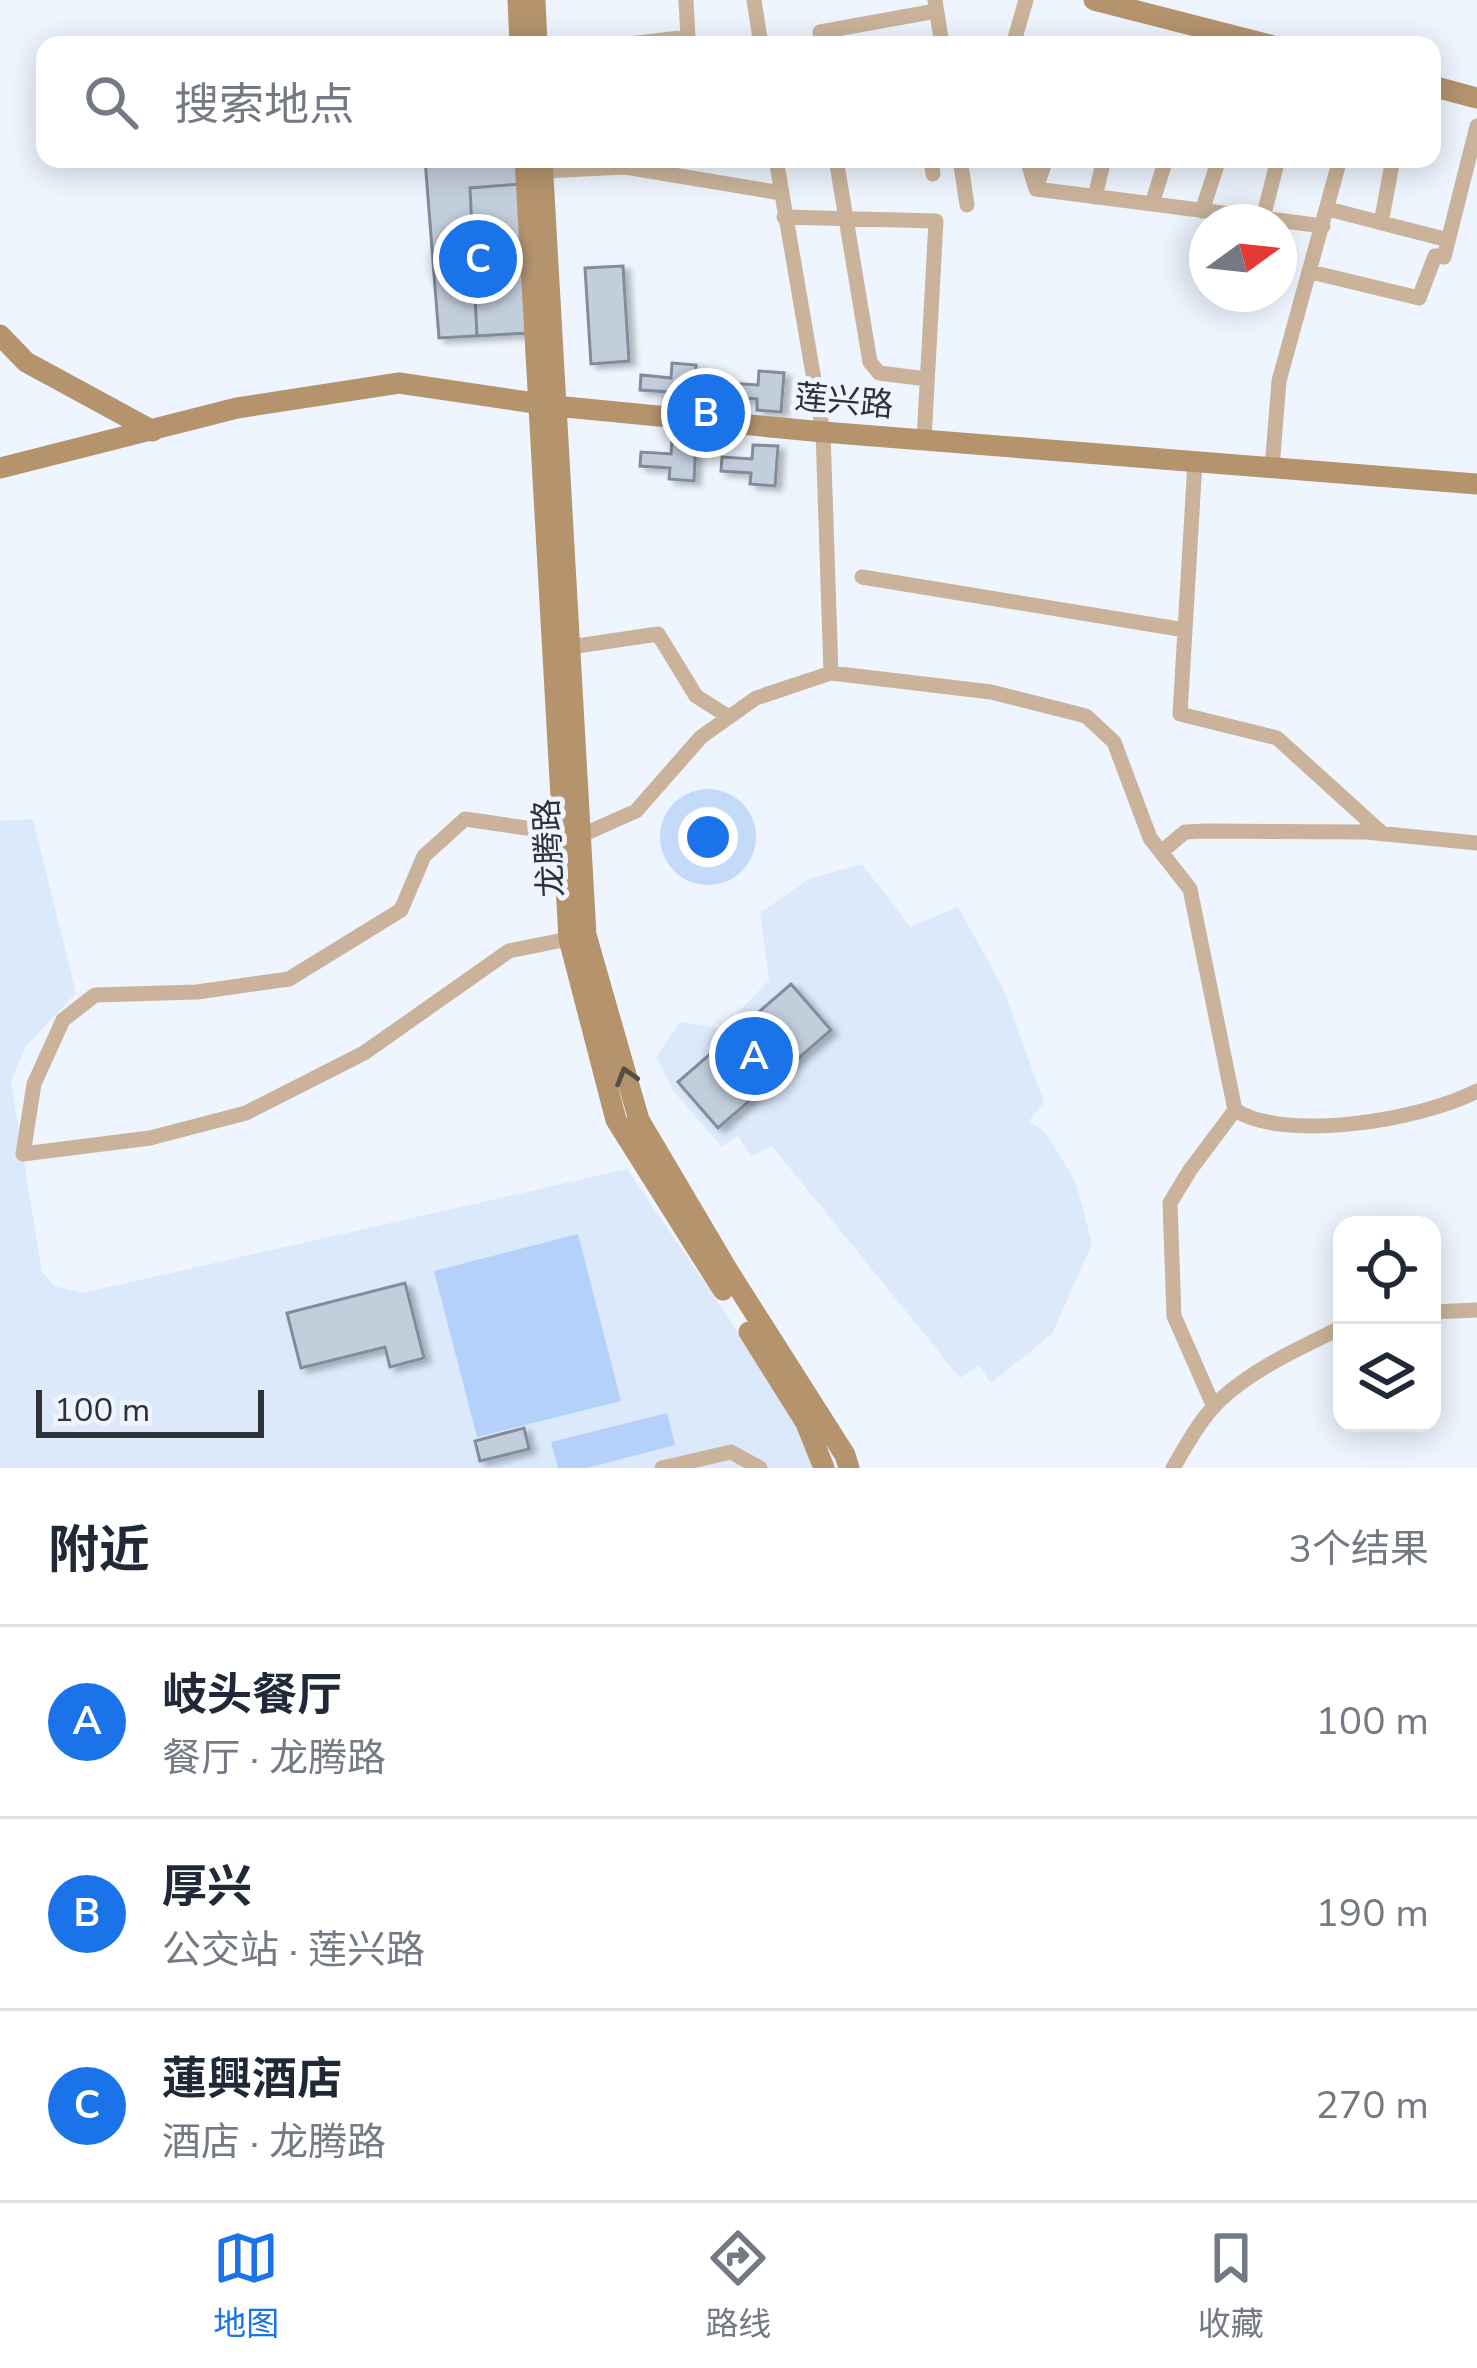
<!DOCTYPE html>
<html lang="zh">
<meta charset="utf-8">
<style>
body{margin:0;font-family:"Nunito Sans","Noto Sans SC",sans-serif;background:#f2f2f3;color:#1f2937}
.controls{position:absolute;right:36px;bottom:36px;display:grid;overflow:hidden;border-radius:24px;box-shadow:0 6px 30px #0003}
.controls button{width:108px;height:108px;display:grid;place-items:center;padding:0;border:0;border-bottom:3px solid #e0e1e3;background:#fff;color:#1f2937;font:60px sans-serif}
.compass{position:absolute;left:1189px;top:204px;width:108px;height:108px;border-radius:50%;background:#fff;box-shadow:0 6px 30px #0003;rotate:75deg}
.scale{position:absolute;left:36px;bottom:30px;width:228px;box-sizing:border-box;padding-left:12px;border:6px solid #2d3238;border-top:0;font-size:33px;line-height:42px;white-space:nowrap;color:#2d3238;-webkit-text-stroke:9px #eef5fe;paint-order:stroke}
.you{position:absolute;left:708px;top:837px;width:42px;height:42px;margin:-30px;border:9px solid #fff;border-radius:50%;background:#1a73e8;box-shadow:0 0 0 18px #1a73e833}
.badge{display:grid;place-items:center;width:78px;height:78px;border-radius:50%;background:#1a73e8;color:#fff;font-size:39px;font-weight:700}
.pin{position:absolute;translate:-50% -50%;border:6px solid #fff;box-shadow:0 3px 12px #0006}
.list{margin:0;padding:0;list-style:none}
h2{display:flex;justify-content:space-between;align-items:center;height:156px;margin:0;padding:0 48px;font-size:51px}
h2 small{font-size:39px;font-weight:400;color:#747a83}
.list li{display:grid;grid-template-columns:78px 1fr auto;gap:36px;align-items:center;box-sizing:border-box;height:192px;padding:0 48px;border-top:3px solid #e0e1e3}
.list b{display:block;font-size:45px;white-space:nowrap}
.list p{margin:0;font-size:39px;white-space:nowrap;color:#747a83}
.list em{font-size:39px;font-style:normal;color:#747a83}
.icon{flex:none;width:66px;height:66px;fill:none;stroke:currentColor;stroke-width:2;stroke-linecap:round;stroke-linejoin:round}
.map{position:relative;flex:none;width:1477px;height:1468px;overflow:hidden}
.search{position:absolute;background:#fff;box-shadow:0 6px 30px #0003;left:36px;right:36px;top:36px;height:132px;display:flex;align-items:center;gap:30px;box-sizing:border-box;padding:0 42px;border-radius:24px;color:#747a83;font-size:45px}
.sheet{height:732px;background:#fff}
nav{display:flex;justify-content:space-around;align-items:center;box-sizing:border-box;height:168px;border-top:3px solid #e0e1e3;background:#fff;font-size:33px;color:#747a83}
nav a{display:grid;justify-items:center;gap:6px}
nav .on{color:#1a73e8}
.map>svg:first-child{display:block}
.built{fill:#dce9fa}
.green{fill:#b3d1fb}
.building{fill:#c3cedd;stroke:#828c9b;stroke-width:3;filter:url(#shadow)}
.lines{fill:none;stroke-linecap:round;stroke-linejoin:round}
.street{stroke:#cab39a;stroke-width:15}
.secondary{stroke:#b4936d;stroke-width:21}
.oneway{stroke:#564f48}
.labels{text-anchor:middle;stroke-width:10;stroke-linejoin:round;paint-order:stroke}
.street-label{font-size:33px;fill:#2d3238;stroke:#eef5fe}
</style>
<div class="map">
<svg width="1477" height="1468" viewBox="0 0 1477 1468">
<defs>
<filter id="shadow"><feDropShadow dx="6" dy="4" stdDeviation="3" flood-color="#0004"/></filter>
</defs>
<rect width="100%" height="100%" fill="#eef5fe"/>
<!-- built -->
<path class="built" d="M33,819L76,993L26,1046L11,1082L42,1272L54,1286L83,1293L627,1169L745,1342L787,1391L819,1468H0V821Z
M862,864L910,927L958,907L1003,988L1044,1102L1029,1121L1046,1133L1076,1183L1092,1244L1052,1334L991,1383L979,1365L960,1378L772,1146L751,1156L738,1136L722,1147L674,1092L656,1057L680,1022L723,1029L769,980L760,913L809,879Z"/>
<!-- green -->
<path class="green" d="M578,1234L621,1401L477,1437L434,1271Z
M667,1413L675,1445L587,1468H558L551,1442Z"/>
<!-- building -->
<path class="building" d="M425,159H518L528,333L439,338Z
M520,184L528,333L477,336L470,188Z
M623,266L629,361L591,364L585,268Z
M672,363L696,365L694,405L669,403L670,392L640,390L641,375L671,378Z
M759,371L784,373L781,412L757,410V399L728,397L729,383L758,385Z
M672,439L696,441L694,481L669,479L670,468L640,466L641,452L671,454Z
M753,445L778,446L775,486L750,484L751,473L721,471L722,457L752,459Z
M791,984L831,1030L718,1128L678,1082Z
M405,1283L424,1358L390,1367L385,1347L301,1368L287,1313Z
M524,1428L529,1449L480,1461L475,1441Z"/>
<g class="lines">
<!-- street -->
<path class="street" d="M754,0L761,45
M935,0L942,45
M621,45L688,37L686,0
M822,45L820,32L936,11
M1013,45L1026,0
M776,159L823,432L831,673
M836,159L870,362L879,373L927,379
M931,159L933,174
M960,159L967,205
M1027,159L1036,189L1323,226
M543,171L625,167L781,193
M1036,189L1046,159
M1095,197L1104,159
M1152,204L1166,159
M1328,209L1448,240
M1202,211L1219,159
M784,217L936,221L924,440
M1263,218L1278,159
M1381,223L1393,159
M1311,272L1419,298L1435,256L1444,257L1477,126
M1195,462L1180,714L1277,738L1383,834
M1272,468L1279,381L1340,159
M862,577L1185,630
M570,647L658,634L696,696L729,717
M1161,852L1185,832L1206,831L1366,832L1477,843
M578,937L509,951L364,1053L246,1113L150,1138L23,1154L34,1084L63,1020L95,995L197,992L289,979L401,910L424,856L465,819L580,836L636,811L701,737L756,698L831,673L991,692L1086,716L1114,742L1150,838L1190,889L1235,1110L1190,1170L1170,1203L1174,1316L1214,1407
M1235,1110C1286,1143 1424,1119 1477,1091
M1432,1312L1477,1310
M662,1468L731,1452L760,1468
M1173,1468C1187,1444 1201,1418 1221,1399C1256,1367 1301,1348 1342,1327"/>
<!-- secondary -->
<path class="secondary" d="M518,0L520,45
M535,0L537,45
M1094,0L1270,45
M1432,86L1477,98
M525,159L569,939L616,1120L723,1290
M542,159L586,935L639,1120L730,1274L845,1455L849,1468
M0,335L26,362L153,431
M0,468L237,408L399,383L555,406L823,432L1477,484
M749,1332L806,1423L824,1468"/>
</g>
<!-- one-way arrows -->
<defs><path id="oneway-chevron" d="M-2-3.5L2.5 0L-2 3.5" fill="none" stroke-width="1.6" stroke-linecap="round" stroke-linejoin="round" transform="scale(3)"/></defs>
<use class="oneway" href="#oneway-chevron" transform="translate(626 1076) rotate(-107)"/>
<g class="labels">
<!-- street labels -->
<g class="street-label">
<text transform="translate(844 400) rotate(5)" y="12">莲兴路</text>
<text transform="translate(548 848) rotate(-93)" y="12">龙腾路</text>
</g>
</g>
</svg>
<div class="controls">
<button><svg class="icon" aria-label="locate" viewBox="0 0 24 24"><circle cx="12" cy="12" r="6"/><path d="M12 2v4M12 18v4M2 12h4M18 12h4"/></svg></button>
<button><svg class="icon" aria-label="layers" viewBox="0 0 24 24"><path d="M12 4l9 5-9 5-9-5zM3 14l9 5 9-5"/></svg></button>
</div>
<svg class="compass" viewBox="-18 -18 36 36"><path d="M0-13l5 13h-10z" fill="#e53935"/><path d="M0 13l5-13h-10z" fill="#747a83"/></svg>
<div class="scale">100 m</div>
<div class="you"></div>
<div class="pin badge" style="left:754px;top:1056px">A</div>
<div class="pin badge" style="left:706px;top:413px">B</div>
<div class="pin badge" style="left:478px;top:259px">C</div>
<div class="search"><svg class="icon" aria-label="search" viewBox="0 0 24 24"><circle cx="10" cy="10" r="6"/><path d="M15 15l6 6"/></svg>搜索地点</div>
</div>
<section class="sheet">
<h2>附近<small>3个结果</small></h2>
<ul class="list">
<li><span class="badge">A</span><div><b>岐头餐厅</b><p>餐厅 · 龙腾路</p></div><em>100 m</em></li>
<li><span class="badge">B</span><div><b>厚兴</b><p>公交站 · 莲兴路</p></div><em>190 m</em></li>
<li><span class="badge">C</span><div><b>蓮興酒店</b><p>酒店 · 龙腾路</p></div><em>270 m</em></li>
</ul>
</section>
<nav>
<a class="on"><svg class="icon" aria-label="map" viewBox="0 0 24 24"><path d="M3 6l6-2 6 2 6-2v14l-6 2-6-2-6 2zM9 4v14M15 6v14"/></svg>地图</a>
<a><svg class="icon" aria-label="directions" viewBox="0 0 24 24"><path d="M12 3l9 9-9 9-9-9zM9 14v-3h6M13 9l2 2-2 2"/></svg>路线</a>
<a><svg class="icon" aria-label="saved" viewBox="0 0 24 24"><path d="M7 4h10v16l-5-4-5 4z"/></svg>收藏</a>
</nav>
